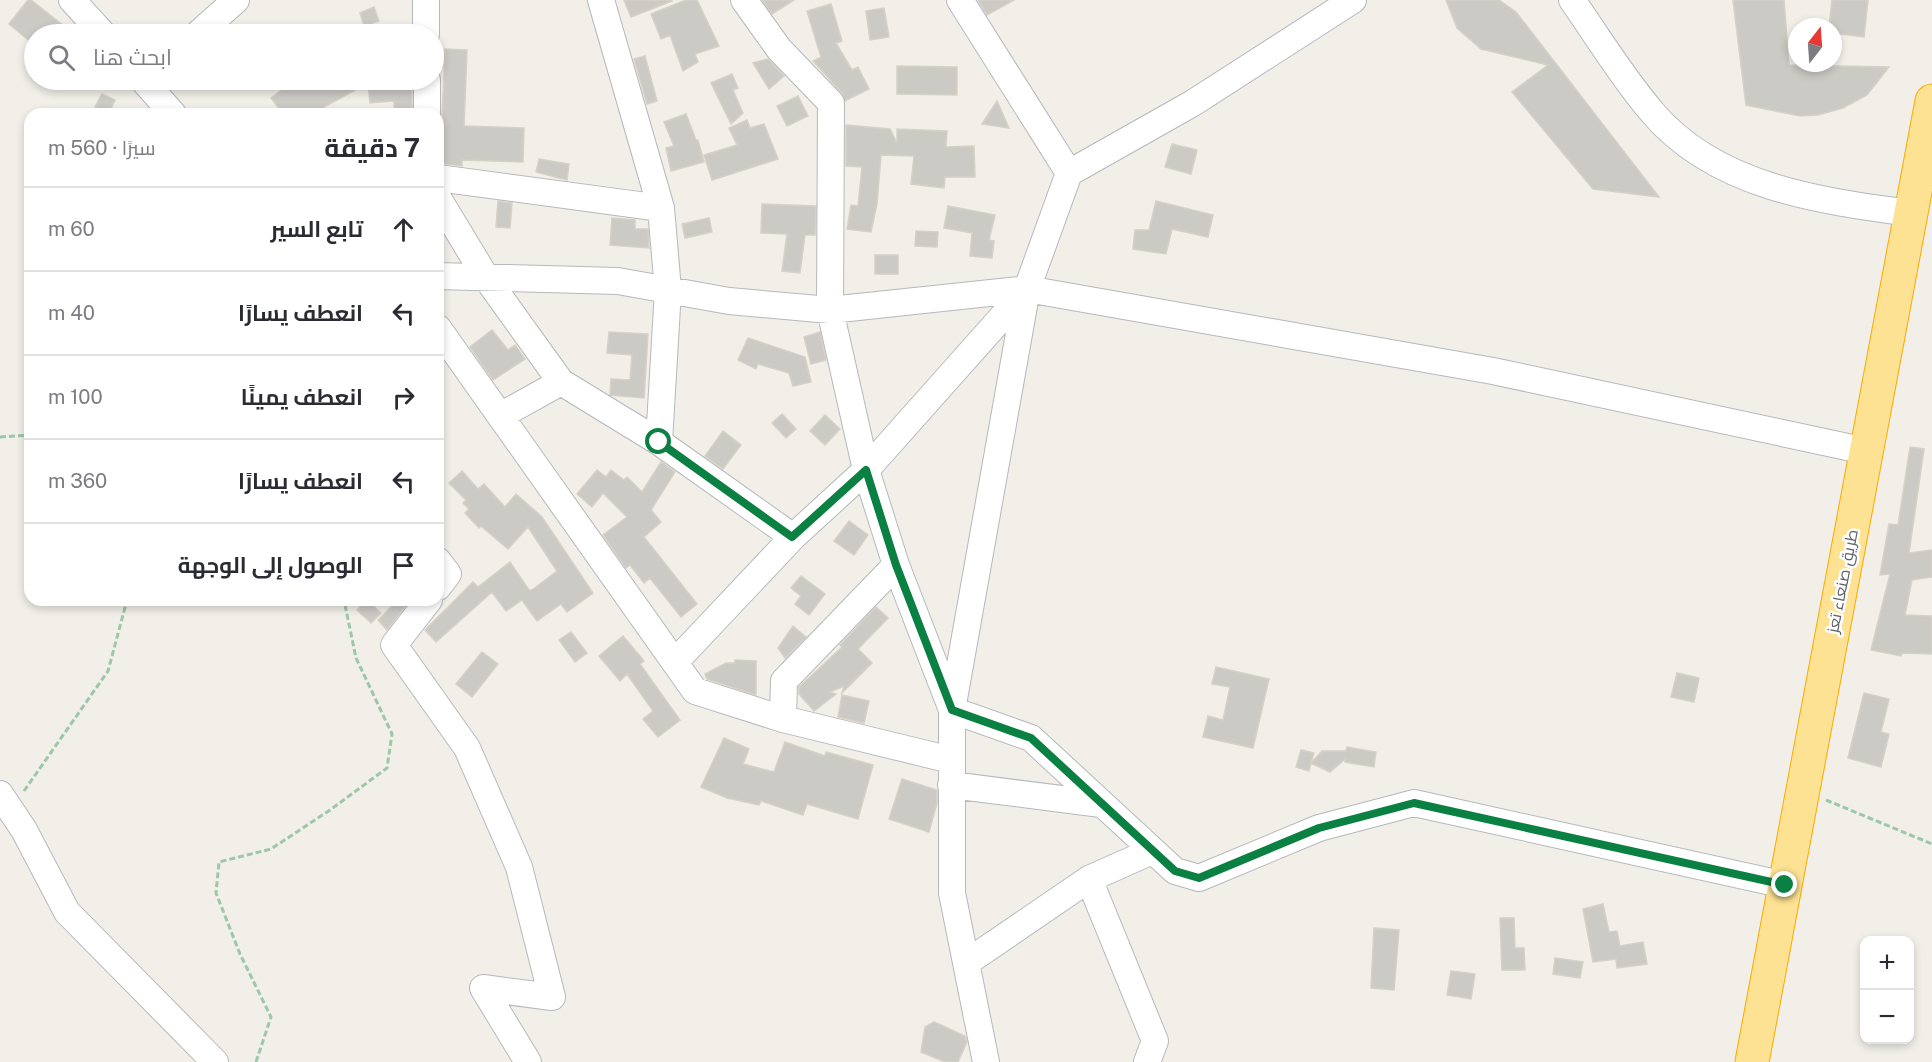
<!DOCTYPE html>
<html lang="ar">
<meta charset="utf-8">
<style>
body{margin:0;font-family:"Public Sans",Cairo,sans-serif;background:#f2f2f3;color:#2b2b33;direction:rtl}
.controls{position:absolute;right:18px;bottom:18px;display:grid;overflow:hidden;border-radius:12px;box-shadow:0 3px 9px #0003}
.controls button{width:54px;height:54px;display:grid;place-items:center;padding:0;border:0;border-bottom:2px solid #e1e1e2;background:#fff;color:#2b2b33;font:30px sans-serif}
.compass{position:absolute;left:1788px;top:18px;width:54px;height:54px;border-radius:50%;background:#fff;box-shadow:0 3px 9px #0003;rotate:17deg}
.stop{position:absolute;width:18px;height:18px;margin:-14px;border:4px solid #0b8043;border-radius:50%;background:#fff}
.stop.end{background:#0b8043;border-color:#fff;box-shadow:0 2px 6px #0008}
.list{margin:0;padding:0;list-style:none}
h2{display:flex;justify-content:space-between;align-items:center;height:78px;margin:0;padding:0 24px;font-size:26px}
h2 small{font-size:20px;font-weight:400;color:#7c7c81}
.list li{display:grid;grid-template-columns:39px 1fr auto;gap:18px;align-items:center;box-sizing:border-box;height:84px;padding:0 24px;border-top:2px solid #e1e1e2}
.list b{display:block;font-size:22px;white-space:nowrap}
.list em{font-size:20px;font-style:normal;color:#7c7c81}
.icon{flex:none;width:33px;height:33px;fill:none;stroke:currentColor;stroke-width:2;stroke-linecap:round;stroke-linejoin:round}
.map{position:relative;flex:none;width:1932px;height:1062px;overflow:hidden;direction:ltr}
.search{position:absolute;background:#fff;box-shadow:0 3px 9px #0003;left:24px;top:24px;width:420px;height:66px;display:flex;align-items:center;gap:15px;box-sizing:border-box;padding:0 21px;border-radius:33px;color:#7c7c81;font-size:22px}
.panel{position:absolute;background:#fff;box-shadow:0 3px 9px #0003;left:24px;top:108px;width:420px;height:498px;border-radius:18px;direction:rtl}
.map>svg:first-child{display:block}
.building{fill:#cccac5;stroke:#d6d1c6;stroke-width:1.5}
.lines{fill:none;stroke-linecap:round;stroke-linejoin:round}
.minor-casing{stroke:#b5b8bc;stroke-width:28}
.highway-casing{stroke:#f9ab00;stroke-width:35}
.path{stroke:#9cc7a9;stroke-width:3;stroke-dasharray:6 3;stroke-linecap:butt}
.minor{stroke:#fff;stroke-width:26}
.highway{stroke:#fde293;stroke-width:33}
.route{stroke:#0b8043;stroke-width:8}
.labels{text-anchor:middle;stroke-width:5;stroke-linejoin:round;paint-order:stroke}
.street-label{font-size:16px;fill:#5f6368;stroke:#fff}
</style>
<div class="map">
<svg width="1932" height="1062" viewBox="0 0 1932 1062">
<rect width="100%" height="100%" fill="#f1efe8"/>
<!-- building -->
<path class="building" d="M28,0H31L74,34H34V45L9,24Z
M624,0H672V1L631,17Z
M686,0H697L719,46L695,54L698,62L683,71L670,35L661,39L651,14Z
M762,0H794L772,14Z
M978,0H1014L987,15Z
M1446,0H1499L1516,12L1659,197L1593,189L1512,92L1548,65L1481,49L1457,28Z
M1733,0H1784L1789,65L1889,67L1867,95L1843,108L1818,115L1800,116L1746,105Z
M1832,0H1868L1864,37L1833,33V27H1829Z
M831,4L842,41L836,43L852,70L858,67L869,89L845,101L842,93L813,61L821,57L807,11Z
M374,7L379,21L364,26L360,13Z
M884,8L889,37L870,40L866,11Z
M445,49L467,50L464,126L524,128L523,162L462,160V166L440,163Z
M645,56L657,101L647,104L634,59Z
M768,59L784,76L769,89L753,63Z
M897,66L957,67V95L897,94Z
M732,74L738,88L733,90L743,113L731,124L711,83Z
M295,80L302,88L318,80H412V114H394V101L370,103L368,83L324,107L330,114H283L271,98Z
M102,94L115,100L109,113L95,107Z
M798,96L808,116L787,126L777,106Z
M997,101L1009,128L982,124Z
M686,114L696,140H698L704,162L671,171L666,148L674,146L664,122Z
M747,120L750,128L764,124L778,159L712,180L704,155L737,145L729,128Z
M846,125L890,129L897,143V129L947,131L946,147L974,146L975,177H945L944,188L911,184L914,156L881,155L877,204L871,232L847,229L851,205L858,206L862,167L846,166Z
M1172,144L1197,150L1191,174L1165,167Z
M539,159L569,164L567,180L536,172Z
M498,201L512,203L510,228L496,227Z
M1156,201L1213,215L1208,237L1172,229L1166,254L1133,249L1135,230H1149Z
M762,204L816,206L815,235H805L800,273L782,271L787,234L761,233Z
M948,206L995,215L989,240L994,241L992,258L970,256L972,233L944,228Z
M612,218L635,220V229H648L649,248L610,245Z
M709,218L712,232L685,238L682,224Z
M916,231L938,232L937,247L915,246Z
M875,255H898V274H875Z
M492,330L508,350L515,345L525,359L493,380L470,347Z
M609,332L648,334L644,398L610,395L611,379L630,380L632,355L607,353Z
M820,332L826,360L811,364L804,337Z
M748,338L805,357L811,382L793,386L789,373L758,364L756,369L738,360Z
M782,414L796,429L786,438L772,423Z
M825,415L840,429L825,445L810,431Z
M723,431L741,445L723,469L705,456Z
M1910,447L1924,449L1909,553L1932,550V577L1912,580L1905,615L1932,616V654L1902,653L1901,656L1871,650L1890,574L1880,575L1889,524L1898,525Z
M661,462L675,472L651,510L661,522L644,537L697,604L681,617L650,578L644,583L630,565L626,568L603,535L627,517L603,493L592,507L577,494L597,470L606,477L611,470L624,480L627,477L642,492Z
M462,471L478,489L484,484L505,507L516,494L542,517L593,593L567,612L561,604L537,621L522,600L506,611L492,592L436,642L425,630L473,582L478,587L510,562L529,590H532L557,571L528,527L508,549L481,526L479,528L465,513L469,509L463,503L466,500L449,483Z
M849,521L868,535L854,555L834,541Z
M801,576L825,594L809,615L795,604L801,596L791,588Z
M367,600L381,613L371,623L357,610Z
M398,600H410L387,630L378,620Z
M876,607L888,618L858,649L872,663L842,693L844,686L830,692L836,694L814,711L799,694V687L842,647L840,645Z
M793,626L806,637L785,658L778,648Z
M571,632L587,653L575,662L559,640Z
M623,636L644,661L640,664L680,720L658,737L643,719L653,711L627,674L620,681L599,656Z
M482,652L498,664L472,697L456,684Z
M735,660L756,661V695L707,679L705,674L726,663H735Z
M1216,667L1269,679L1253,748L1203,737L1208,716L1223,720L1230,687L1212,684Z
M1677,673L1699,678L1694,702L1671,697Z
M1864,693L1889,699L1881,732L1889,734L1881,767L1848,758Z
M842,695L869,701L864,723L838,717Z
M724,738L749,749L743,764L774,772L785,742L825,756L826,752L873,765L858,819L807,804L803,815L761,801L759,805L727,798L701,787Z
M1347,747L1376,752L1374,767L1345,762V759L1330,772L1311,763L1309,771L1296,767L1301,750L1314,753L1311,763L1322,751H1346Z
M902,779L937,790V803L929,832L889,819Z
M1603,904L1609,932L1617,931L1620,946L1643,942L1647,964L1617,968L1616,959L1593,962L1583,909Z
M1500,918H1514L1515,948H1524L1525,970H1502Z
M1374,928L1399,930L1394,990L1371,988Z
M1555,958L1583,962L1580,978L1553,974Z
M1451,971L1475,974L1471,999L1447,995Z
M934,1022L965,1036L967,1042L958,1062H945L921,1052L925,1027Z"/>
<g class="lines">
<defs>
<path id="minor" d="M72,0L103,34
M426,0V34
M601,0L661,208L668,290L659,442
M744,0L779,49L831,103L830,310L866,470L896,565L952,710V893L986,1062
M960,0L1069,173L1193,103L1353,0
M1572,0C1598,37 1622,77 1652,112C1715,187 1820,201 1911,213
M198,34L236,0
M143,80L173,114
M427,80V114
M1069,173L1027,289L952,710L1031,738L1175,871L1199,878L1319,828L1414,803L1785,885
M438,178L661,208
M438,198L487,279L561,382L659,442L793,537
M438,276L618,281L729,301L830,310L1027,289L1493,371L1866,451
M438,328L695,691L783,719L951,760
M500,416L561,382
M438,561L448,574L438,587
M429,600L394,645L467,748L519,867L552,997L483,988L528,1062
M675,662L793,537L866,470L1027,289
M783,719L784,681L896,565
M951,785L1101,804
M0,794L24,830L67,912L215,1062
M966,963L1089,879
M1147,1062L1155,1041L1089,879L1152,851"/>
<path id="highway" d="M1752,1062L1932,101"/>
</defs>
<!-- minor casing -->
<use href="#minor" class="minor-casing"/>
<!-- highway casing -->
<use href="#highway" class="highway-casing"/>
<!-- path -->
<path class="path" d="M0,437L30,435
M24,791L108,671L127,600
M1826,800L1932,844
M256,1062L271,1017L240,954L216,893L219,862L271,849L330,810L387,768L392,734L356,658L344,600"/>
<!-- minor -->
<use href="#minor" class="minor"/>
<!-- highway -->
<use href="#highway" class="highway"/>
</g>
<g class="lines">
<!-- route -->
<path class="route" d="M659,442L792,537L866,470L896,565L952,710L1031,738L1175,871L1199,878L1319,828L1414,803L1785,885"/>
</g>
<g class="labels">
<!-- street labels -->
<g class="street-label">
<text transform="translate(1842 581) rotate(-79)" y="6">طريق صنعاء تعز</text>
</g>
</g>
</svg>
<div class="controls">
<button>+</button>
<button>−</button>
</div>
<svg class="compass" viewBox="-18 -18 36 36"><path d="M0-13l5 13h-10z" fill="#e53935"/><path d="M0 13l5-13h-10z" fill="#7c7c81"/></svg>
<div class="stop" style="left:659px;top:442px"></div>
<div class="stop end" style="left:1785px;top:885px"></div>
<div class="search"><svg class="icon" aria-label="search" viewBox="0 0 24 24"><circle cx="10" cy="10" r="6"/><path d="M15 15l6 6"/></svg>ابحث هنا</div>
<section class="panel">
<h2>7 دقيقة<small>سيرًا · 560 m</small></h2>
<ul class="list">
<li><svg class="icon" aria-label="ahead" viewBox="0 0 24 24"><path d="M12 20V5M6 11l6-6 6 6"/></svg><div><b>تابع السير</b></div><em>60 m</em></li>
<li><svg class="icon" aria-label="left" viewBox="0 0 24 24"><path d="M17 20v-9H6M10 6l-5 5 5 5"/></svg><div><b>انعطف يسارًا</b></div><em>40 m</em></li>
<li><svg class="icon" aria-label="right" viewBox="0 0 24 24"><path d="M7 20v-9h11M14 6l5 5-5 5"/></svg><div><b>انعطف يمينًا</b></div><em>100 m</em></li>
<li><svg class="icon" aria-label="left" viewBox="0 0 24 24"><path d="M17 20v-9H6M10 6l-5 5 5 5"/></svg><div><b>انعطف يسارًا</b></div><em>360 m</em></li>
<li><svg class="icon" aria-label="arrive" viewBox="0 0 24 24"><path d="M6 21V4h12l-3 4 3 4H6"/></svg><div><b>الوصول إلى الوجهة</b></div></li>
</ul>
</section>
</div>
